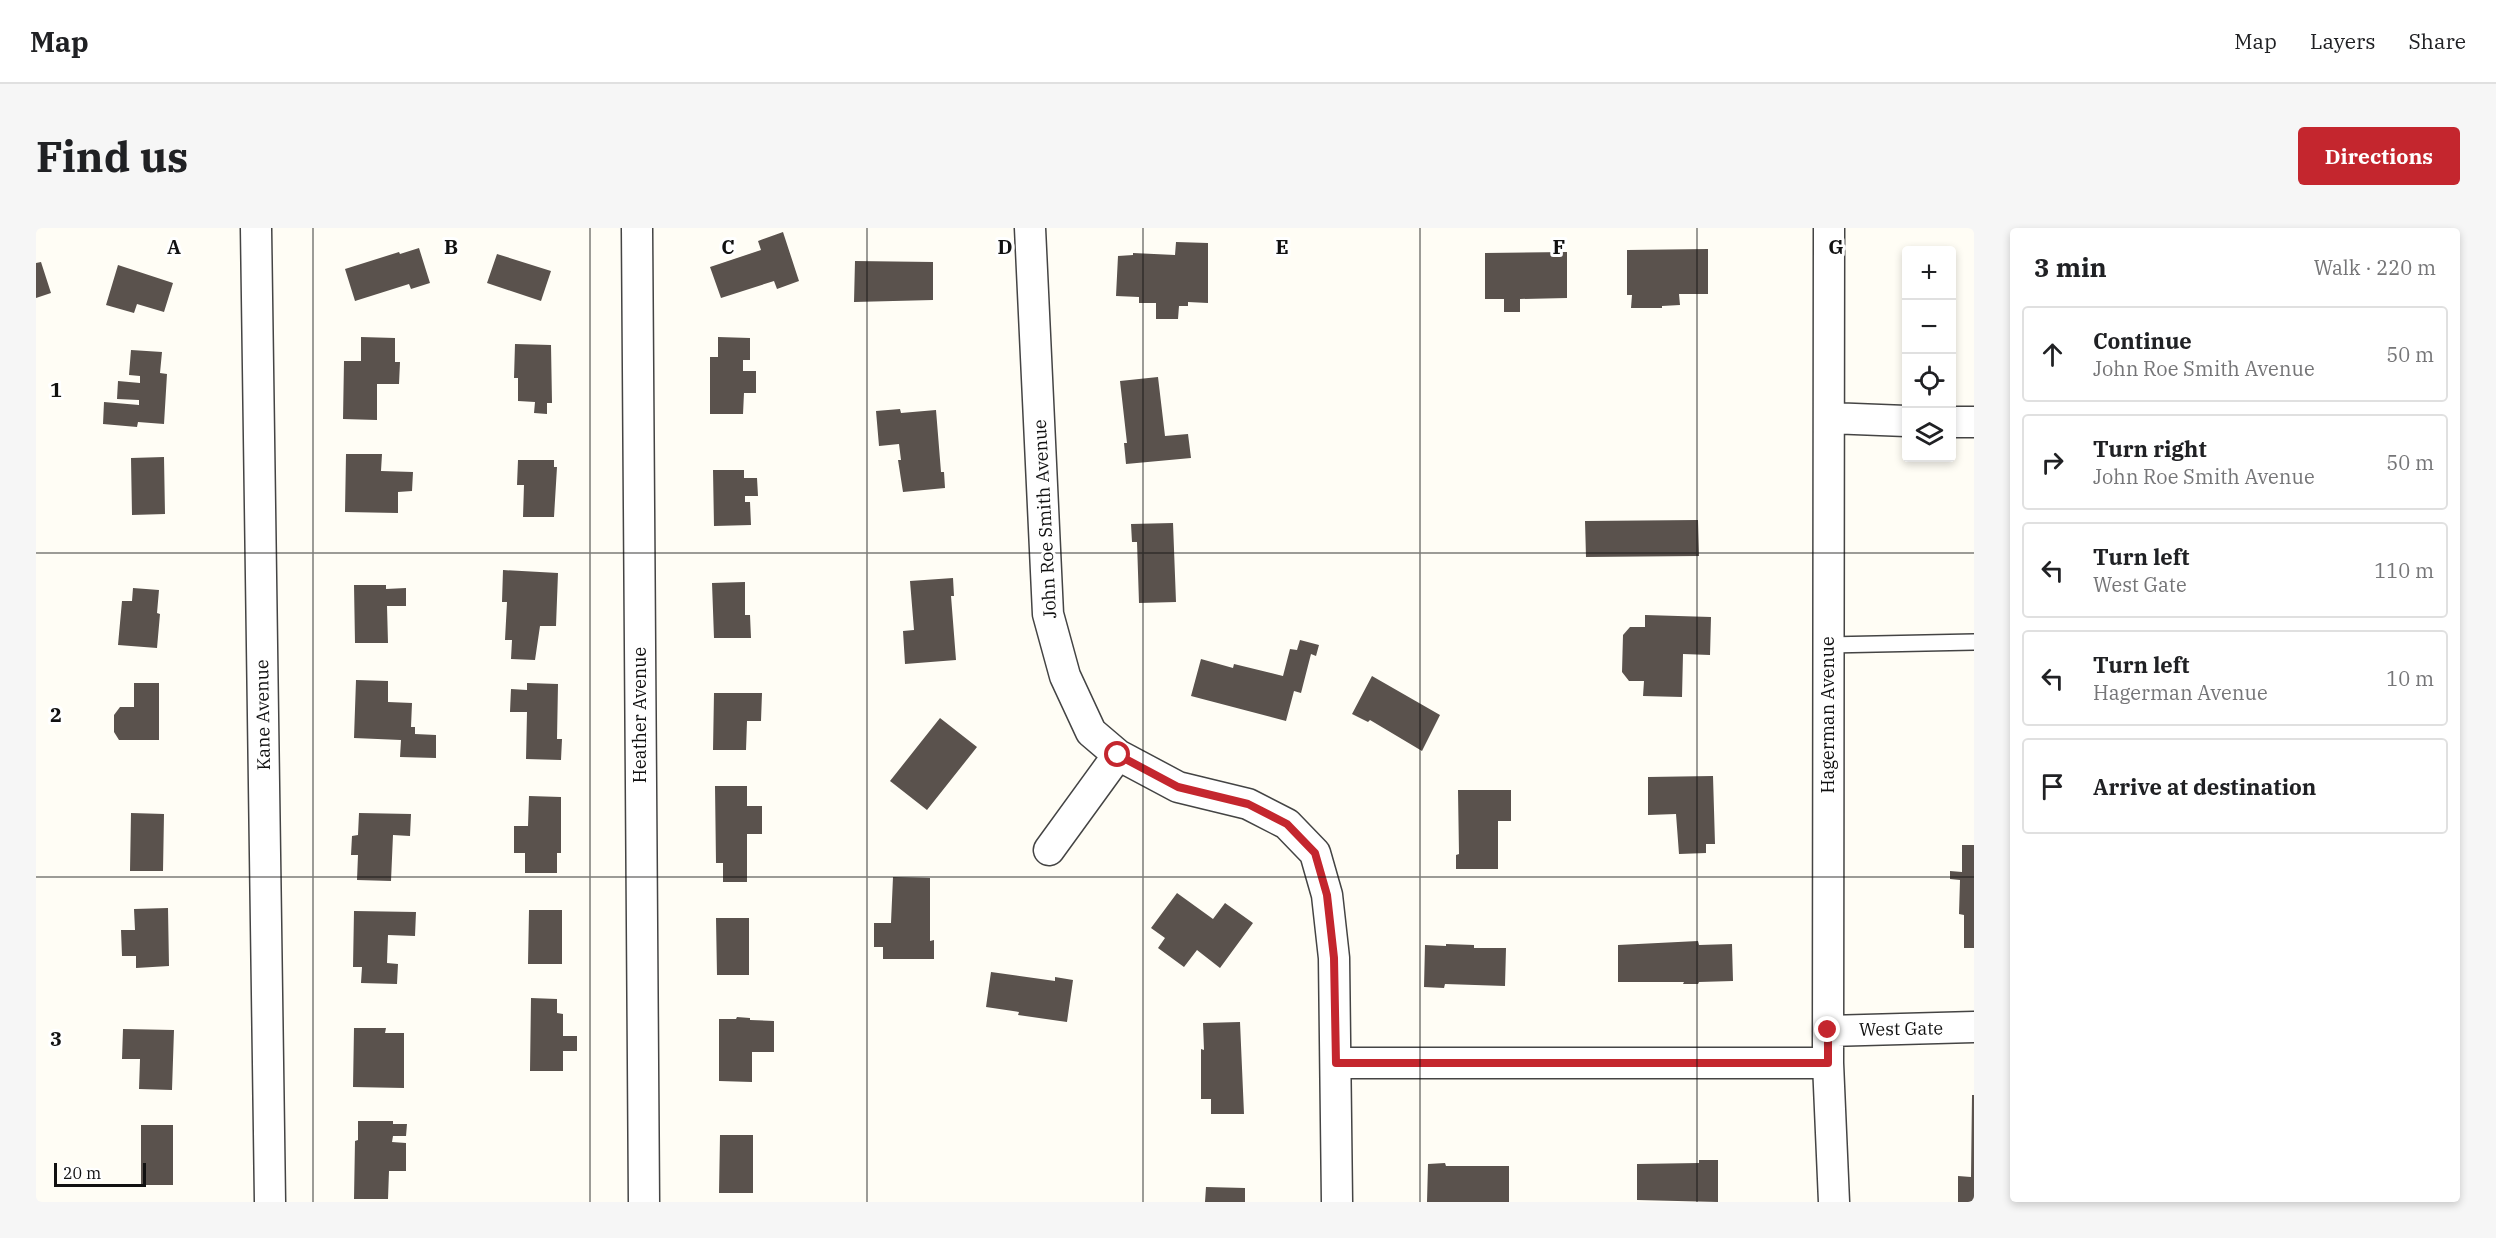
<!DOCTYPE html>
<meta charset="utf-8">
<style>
body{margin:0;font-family:"IBM Plex Serif",serif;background:#f6f6f6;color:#202124}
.controls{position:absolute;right:18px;top:18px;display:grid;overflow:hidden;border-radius:6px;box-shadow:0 3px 9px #0003}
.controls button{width:54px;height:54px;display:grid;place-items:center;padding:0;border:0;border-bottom:2px solid #e0e0e0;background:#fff;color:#202124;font:30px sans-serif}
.scale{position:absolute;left:18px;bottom:15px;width:92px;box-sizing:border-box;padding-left:6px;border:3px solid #111;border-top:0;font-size:16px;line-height:21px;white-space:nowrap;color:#111;-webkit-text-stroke:4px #fff;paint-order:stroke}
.stop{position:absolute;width:18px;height:18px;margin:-14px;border:4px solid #c4262e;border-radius:50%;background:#fff}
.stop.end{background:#c4262e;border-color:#fff;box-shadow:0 2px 6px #0008}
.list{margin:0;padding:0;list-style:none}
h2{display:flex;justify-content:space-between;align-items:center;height:78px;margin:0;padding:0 24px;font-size:26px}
h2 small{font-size:20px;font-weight:400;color:#757577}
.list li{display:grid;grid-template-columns:39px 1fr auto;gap:18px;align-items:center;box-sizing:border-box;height:96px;margin:0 12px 12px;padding:0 12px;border:2px solid #e0e0e0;border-radius:6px}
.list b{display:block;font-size:22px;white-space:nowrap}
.list p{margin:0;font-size:20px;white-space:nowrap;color:#757577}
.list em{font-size:20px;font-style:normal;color:#757577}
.icon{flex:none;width:33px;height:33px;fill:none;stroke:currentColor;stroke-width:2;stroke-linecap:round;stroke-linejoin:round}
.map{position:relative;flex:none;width:1938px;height:974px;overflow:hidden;border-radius:6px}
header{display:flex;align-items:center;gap:36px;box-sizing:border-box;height:84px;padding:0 30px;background:#fff;border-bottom:2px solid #e0e0e0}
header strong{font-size:28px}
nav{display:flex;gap:33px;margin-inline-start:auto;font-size:21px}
.intro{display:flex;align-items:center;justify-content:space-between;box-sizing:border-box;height:144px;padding:0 36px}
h1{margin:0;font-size:42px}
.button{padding:15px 27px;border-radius:6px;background:#c4262e;color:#fff;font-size:21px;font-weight:700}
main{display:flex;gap:36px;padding:0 36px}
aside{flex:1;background:#fff;border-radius:6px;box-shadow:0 3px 9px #0003}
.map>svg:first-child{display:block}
.building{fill:#5a524d}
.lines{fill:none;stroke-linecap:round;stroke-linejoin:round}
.service-casing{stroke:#444;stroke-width:18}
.minor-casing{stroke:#444;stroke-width:33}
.service{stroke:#fff;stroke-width:15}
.minor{stroke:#fff;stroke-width:30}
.route{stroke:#c4262e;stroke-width:8}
.grid{fill:none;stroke:#111;stroke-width:1.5;stroke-opacity:0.55}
.labels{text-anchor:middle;stroke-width:6;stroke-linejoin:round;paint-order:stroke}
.street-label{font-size:18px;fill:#111;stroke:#fff}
.grid-label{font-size:20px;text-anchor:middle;font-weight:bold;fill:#111;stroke:#fff;stroke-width:6;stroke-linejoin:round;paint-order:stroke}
</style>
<header>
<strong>Map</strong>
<nav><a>Map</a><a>Layers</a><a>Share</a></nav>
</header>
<div class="intro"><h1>Find us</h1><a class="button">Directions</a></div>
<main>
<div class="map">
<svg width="1938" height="974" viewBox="0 0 1938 974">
<rect width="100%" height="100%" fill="#fffdf5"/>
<!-- building -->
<path class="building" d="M747,4L763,53L741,61L738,53L685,70L674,39L725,22L722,13Z
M1140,14L1172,15V75L1152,74V78H1143L1142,91H1120V75H1103V69L1080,68L1082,28L1097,27V25L1139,27Z
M383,20L394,55L375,61L373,56L319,73L309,41L363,24L364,26Z
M1672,21V66H1643L1644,77L1626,78V80H1595L1596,67H1591V22Z
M1531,24V70L1484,71V84H1468V71H1449V25Z
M461,26L515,43L505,73L451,55Z
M819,33L897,34V72L818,74Z
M5,34L15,65L0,70V35Z
M82,37L137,55L128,84L101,76L98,85L70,77Z
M325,109L359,110V134H364L363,156H341V192L307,191L308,133H325Z
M682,109L714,110V132H707V143H720V165H708L707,186H674V129H682Z
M479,116L515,117L516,175H511V186L498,185L499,174L482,173V150H478Z
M95,122L126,124L124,145L131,146L128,196L102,194L101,199L67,196L68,174L103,177V172L81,171L82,153L104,155V148L93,147Z
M1122,149L1129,208L1152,206L1155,230L1090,236L1088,215H1091L1084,153Z
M864,181L865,185L900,182L905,244H908L909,260L867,264L862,232H865L863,216L843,218L840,183Z
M310,226H346L345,243L377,244L376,263L362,264V285L309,284Z
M128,229L129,286L96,287L95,230Z
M482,232H518V239H521L518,289H487L488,257H481Z
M677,242H708V250H721L722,268H709V274H714L715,297L678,298Z
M1662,292L1663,328L1550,329L1549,293Z
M1137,295L1140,374L1103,375L1101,314H1096L1095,296Z
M467,342L522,345L520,398H504L499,432L475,431L476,412H469L471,374H466Z
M917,350L918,368H915L920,432L869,436L867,403L878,402L874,353Z
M709,354V387H714L715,410H678L676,355Z
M318,357H350V361L370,360V378H351L352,415H319Z
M97,360L123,362L121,385L124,386L121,420L82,417L86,373H96Z
M1609,387L1675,389L1674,427L1647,426L1646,469L1607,468L1608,453H1593L1586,444L1587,407L1594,399H1609Z
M1264,412L1283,417L1280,428L1275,426L1265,465L1258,463L1250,493L1155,468L1165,431L1197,440L1198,436L1247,448L1254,421L1261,422Z
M1336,448L1404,487L1386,523L1334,492L1332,494L1316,486Z
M320,452L352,453V474L376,475L375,499H379V506L400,507V530L364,529L365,512L318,510Z
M98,455H123V512H83L78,504V487L84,479H98Z
M491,455L522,456L521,511H526L525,532L490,531L491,484H474L475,461L491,462Z
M678,465H726L725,493H711L710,522H677Z
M904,490L941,519L891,582L854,553Z
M1677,548L1679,616H1670V625L1643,626L1640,586L1612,587V549Z
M679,558H711V578H726V606H711V654H687V635H680Z
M1422,562H1475V593H1462V641H1420V627L1423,626Z
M493,568L525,569V625H521V645H489V625H478V598H492Z
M95,585L128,586L127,643H94Z
M323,585L375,586L374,608L357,607L355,653L321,652L322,627H315L316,608L322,607Z
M1926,617H1938V720H1928V687L1923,686L1924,652L1914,651V643L1926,644Z
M857,649L894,650V713L898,712V731H847V719H838V695H855Z
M1141,665L1177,691L1189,675L1217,695L1184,740L1161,722L1148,739L1122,720L1129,710L1115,700Z
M132,680L133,738L100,740V728H86L85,702H99L98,681Z
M493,682H526V736H492Z
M318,683L380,684L379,708L352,707L351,735L362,736L361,756L325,755L326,739H317Z
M680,690H713V747H681Z
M1662,713L1663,717L1696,716L1697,753L1663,754L1662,756H1647L1648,754H1582V717Z
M1410,716L1438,717V720H1470L1469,758L1409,756L1408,760L1388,759L1389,717L1410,718Z
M955,744L1019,753V749L1037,752L1031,794L982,787L983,784L950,779Z
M495,770L521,771V785L527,786V808H541V823H527V843H494Z
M701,789L714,790V792L738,793V824H716V854L683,853V791H700Z
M1204,794L1208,886H1175V871H1165V821L1168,822L1167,795Z
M318,800H350L349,805H368V860L317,859Z
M87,801L138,802L136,862L103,861L104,831H86Z
M1936,867H1938V974H1922V948L1935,949Z
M322,893H357V896H371L370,908H357L356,914L370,915V943H353L352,971H318L319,913L322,912Z
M105,897H137V957H105Z
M684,907H717V965H683Z
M1663,932H1682V974L1601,972V936L1663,935Z
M1409,935L1410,938H1473V974H1391L1392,936Z
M1170,959L1209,960V974H1169Z"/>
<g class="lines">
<defs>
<path id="service" d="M1792,417L1938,414"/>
<path id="minor" d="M220,0L234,974
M601,0L608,974
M994,0L1012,386L1029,448L1055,504L1082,527L1142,559L1212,576L1251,596L1279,625L1291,667L1298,730L1301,974
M1793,0L1792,835L1798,974
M1793,190L1870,193
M1916,194H1938
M1013,622L1082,527
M1792,803L1938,799
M1300,835H1792"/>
</defs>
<!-- service casing -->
<use href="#service" class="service-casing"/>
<!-- minor casing -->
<use href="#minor" class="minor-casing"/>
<!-- service -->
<use href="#service" class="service"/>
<!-- minor -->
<use href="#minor" class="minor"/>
</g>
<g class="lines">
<!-- route -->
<path class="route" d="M1082,527L1142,559L1212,576L1251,596L1279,625L1291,667L1298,730L1300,835H1792V802"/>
</g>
<!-- grid -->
<path class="grid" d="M277,0V974M554,0V974M831,0V974M1107,0V974M1384,0V974M1661,0V974M0,325H1938M0,649H1938"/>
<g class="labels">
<!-- street labels -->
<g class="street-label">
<text transform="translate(1009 291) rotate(-93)" y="6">John Roe Smith Avenue</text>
<text transform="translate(227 487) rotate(-91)" y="6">Kane Avenue</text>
<text transform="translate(604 487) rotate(-90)" y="6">Heather Avenue</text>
<text transform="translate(1792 487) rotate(-90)" y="6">Hagerman Avenue</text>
<text transform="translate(1865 801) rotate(-1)" y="6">West Gate</text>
</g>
</g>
<g class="grid-label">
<text x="138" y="26">A</text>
<text x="415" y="26">B</text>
<text x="692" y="26">C</text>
<text x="969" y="26">D</text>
<text x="1246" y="26">E</text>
<text x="1523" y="26">F</text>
<text x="1800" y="26">G</text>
<text x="20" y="169">1</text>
<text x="20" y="494">2</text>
<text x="20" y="818">3</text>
</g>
</svg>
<div class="controls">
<button>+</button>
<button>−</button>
<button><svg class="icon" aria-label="locate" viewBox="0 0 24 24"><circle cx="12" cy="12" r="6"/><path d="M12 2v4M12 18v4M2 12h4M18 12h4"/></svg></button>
<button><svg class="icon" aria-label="layers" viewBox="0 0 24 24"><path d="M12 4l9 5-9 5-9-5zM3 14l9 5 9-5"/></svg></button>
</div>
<div class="scale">20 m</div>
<div class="stop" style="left:1082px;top:527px"></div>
<div class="stop end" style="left:1792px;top:802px"></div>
</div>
<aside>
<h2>3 min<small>Walk · 220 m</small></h2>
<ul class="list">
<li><svg class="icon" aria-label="ahead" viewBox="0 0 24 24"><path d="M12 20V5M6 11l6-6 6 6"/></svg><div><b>Continue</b><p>John Roe Smith Avenue</p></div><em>50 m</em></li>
<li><svg class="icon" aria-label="right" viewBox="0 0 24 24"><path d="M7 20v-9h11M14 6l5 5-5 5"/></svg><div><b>Turn right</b><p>John Roe Smith Avenue</p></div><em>50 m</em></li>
<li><svg class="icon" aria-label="left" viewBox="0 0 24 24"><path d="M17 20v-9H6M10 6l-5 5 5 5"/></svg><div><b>Turn left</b><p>West Gate</p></div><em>110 m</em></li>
<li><svg class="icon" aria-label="left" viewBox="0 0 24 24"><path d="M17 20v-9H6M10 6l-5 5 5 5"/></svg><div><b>Turn left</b><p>Hagerman Avenue</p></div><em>10 m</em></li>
<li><svg class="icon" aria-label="arrive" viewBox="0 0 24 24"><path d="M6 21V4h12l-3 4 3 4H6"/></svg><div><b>Arrive at destination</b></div></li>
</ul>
</aside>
</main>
